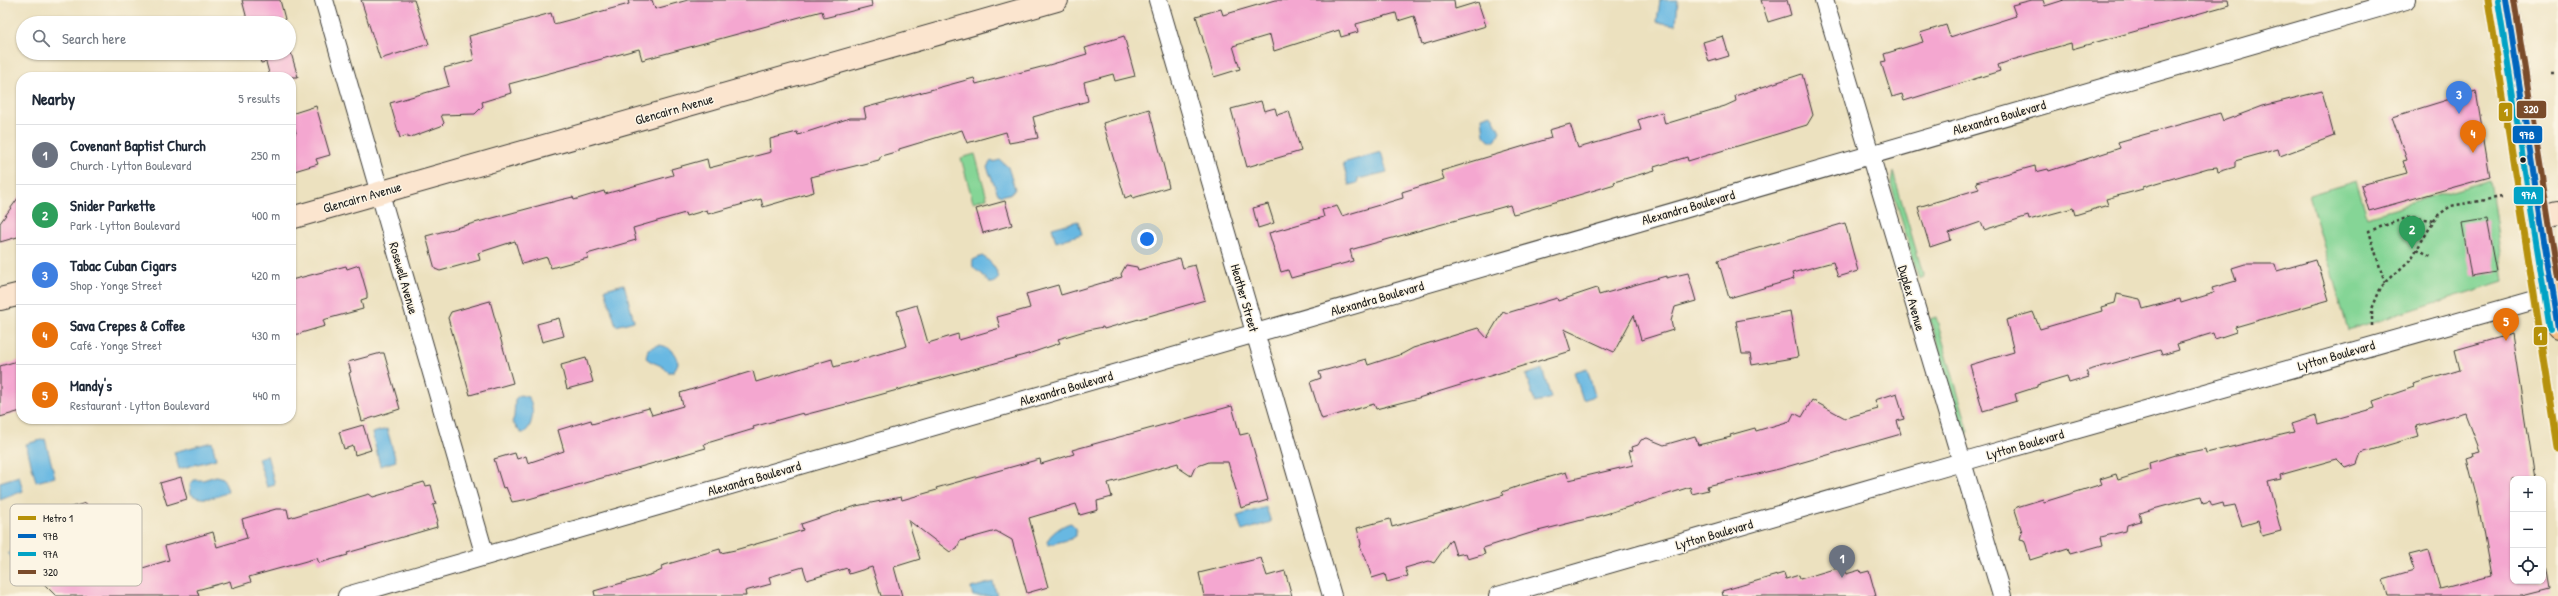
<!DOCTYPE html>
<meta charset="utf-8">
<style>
body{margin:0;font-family:"Patrick Hand",sans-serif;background:#f6f6f7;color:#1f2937}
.controls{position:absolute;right:12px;bottom:12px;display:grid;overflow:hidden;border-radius:8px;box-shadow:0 1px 3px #0004}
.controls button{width:36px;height:36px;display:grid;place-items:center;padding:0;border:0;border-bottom:1px solid #e0e1e3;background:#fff;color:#1f2937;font:20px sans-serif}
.you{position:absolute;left:1147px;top:239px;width:14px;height:14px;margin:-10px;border:3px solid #fff;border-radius:50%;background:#1a73e8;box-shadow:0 0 0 6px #1a73e833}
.badge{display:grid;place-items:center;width:26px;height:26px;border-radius:50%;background:#b45309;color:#fff;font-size:13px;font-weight:700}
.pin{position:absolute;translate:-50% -33px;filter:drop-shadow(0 1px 2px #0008)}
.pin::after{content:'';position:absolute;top:21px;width:14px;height:12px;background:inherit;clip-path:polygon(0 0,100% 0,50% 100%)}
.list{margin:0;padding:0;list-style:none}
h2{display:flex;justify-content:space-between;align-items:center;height:52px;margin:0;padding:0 16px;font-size:17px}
h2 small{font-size:13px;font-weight:400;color:#747a83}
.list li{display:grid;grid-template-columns:26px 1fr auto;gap:12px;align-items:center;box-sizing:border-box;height:60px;padding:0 16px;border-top:1px solid #e0e1e3}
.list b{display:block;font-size:15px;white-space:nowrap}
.list p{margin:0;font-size:13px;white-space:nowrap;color:#747a83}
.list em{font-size:13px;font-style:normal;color:#747a83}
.icon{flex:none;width:22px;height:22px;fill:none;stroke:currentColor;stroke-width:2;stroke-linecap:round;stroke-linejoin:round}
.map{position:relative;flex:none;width:2558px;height:596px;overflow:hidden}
.search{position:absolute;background:#fff;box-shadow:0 1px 3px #0004;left:16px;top:16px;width:280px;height:44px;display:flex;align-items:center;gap:10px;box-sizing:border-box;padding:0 14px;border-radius:22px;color:#747a83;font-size:15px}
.panel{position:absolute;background:#fff;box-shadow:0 1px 3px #0004;left:16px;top:72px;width:280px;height:352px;border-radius:16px}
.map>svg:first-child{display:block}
.green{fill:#85d596;stroke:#507859}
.water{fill:#67b8e2;stroke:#426a7f}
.building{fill:#f4a7d0}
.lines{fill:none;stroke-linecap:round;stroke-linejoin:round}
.street-casing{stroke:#3b3a34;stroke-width:20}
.secondary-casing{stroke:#3b3a34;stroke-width:24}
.primary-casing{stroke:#3b3a34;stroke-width:24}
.path{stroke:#3b3a34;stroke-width:2.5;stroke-dasharray:3 3;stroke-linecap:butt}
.street{stroke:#fff;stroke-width:18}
.secondary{stroke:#fbe5cf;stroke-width:22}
.primary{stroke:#f6be87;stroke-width:22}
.bus-1-casing{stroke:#fcf5e5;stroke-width:9}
.bus-2-casing{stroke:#fcf5e5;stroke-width:9}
.bus-3-casing{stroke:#fcf5e5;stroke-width:9}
.bus-1{stroke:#0065bd;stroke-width:6}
.bus-2{stroke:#01a2c5;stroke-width:6}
.bus-3{stroke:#7a4b2a;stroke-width:6}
.metro-1-casing{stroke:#fcf5e5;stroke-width:10}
.metro-1{stroke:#b69108;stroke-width:7}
.bus-dot{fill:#1c1c1c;stroke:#fcf5e5;stroke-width:1.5}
.labels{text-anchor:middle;stroke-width:3;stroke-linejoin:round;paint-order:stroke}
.street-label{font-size:13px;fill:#1c1c1c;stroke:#fcf5e5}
.key{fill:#fcf5e5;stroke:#b9b4a9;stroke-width:1}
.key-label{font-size:11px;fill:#1c1c1c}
.line-badge{stroke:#fcf5e5;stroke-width:1.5}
.badge-label{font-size:11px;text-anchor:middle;font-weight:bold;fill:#fff}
</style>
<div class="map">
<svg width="2558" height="596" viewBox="0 0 2558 596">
<rect width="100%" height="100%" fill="#fcf5e5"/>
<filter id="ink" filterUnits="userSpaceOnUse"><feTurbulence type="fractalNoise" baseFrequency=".025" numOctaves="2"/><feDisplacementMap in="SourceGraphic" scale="8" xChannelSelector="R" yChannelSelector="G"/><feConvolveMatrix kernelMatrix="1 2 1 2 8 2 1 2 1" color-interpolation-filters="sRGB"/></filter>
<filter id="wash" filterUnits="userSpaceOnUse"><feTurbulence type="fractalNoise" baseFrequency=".012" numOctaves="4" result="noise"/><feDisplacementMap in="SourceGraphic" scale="16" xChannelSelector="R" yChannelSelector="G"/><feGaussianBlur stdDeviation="0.9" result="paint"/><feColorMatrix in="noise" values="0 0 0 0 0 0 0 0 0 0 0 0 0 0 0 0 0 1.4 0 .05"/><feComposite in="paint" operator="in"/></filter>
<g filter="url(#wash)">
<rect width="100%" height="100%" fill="#ece1bf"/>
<!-- green -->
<path class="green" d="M975,154L987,198L973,202L961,158Z
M1893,172L1924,277L1919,279L1891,184Z
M2490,180L2504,281L2348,330L2309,195L2356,181L2367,216Z
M1936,317L1969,432L1966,434L1960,420L1930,319Z"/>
<!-- water -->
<path class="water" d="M1660,0H1678L1676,25L1657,22Z
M1491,114L1500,131L1495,141H1489L1484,135L1482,117Z
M1381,152L1387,172L1358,179L1357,183L1349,185L1343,163Z
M1000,160L1008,167L1015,189L1012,193L1001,196L998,194L987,167L991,161L993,162Z
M1078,221L1082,234L1056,242L1052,228Z
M982,256C991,261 996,268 999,278L993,283H989C986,281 986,278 983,275C977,269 971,271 973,260Z
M624,284L634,321L616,326L605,289Z
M658,345C668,345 676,353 678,363L674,372H668C661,363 654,365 646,358L648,349Z
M1587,368L1595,396L1583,400L1574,372Z
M1542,369L1551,398L1535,403L1526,375Z
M520,395L528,397C535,405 534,428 523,433H521L512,422L514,417L515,399Z
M387,429L396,461L380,466L372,433Z
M45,439L55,477L36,482L26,444Z
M212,442L216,459L179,469L174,452Z
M267,455L275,485L267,487L258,458Z
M19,476L23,491L0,500V482Z
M216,476L223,478L228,490L226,493C217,497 200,502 191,494L190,485L194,480H203Z
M1266,507L1271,522L1242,531L1237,516Z
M1071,523L1076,528V536L1071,539L1048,545L1047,542C1049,534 1064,524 1071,523Z
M31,530L41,540L18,564L8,554Z
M993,582L997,596H973L971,588Z"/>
<g id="blocks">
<!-- building -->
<path class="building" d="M242,0H280L285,19L282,23H248Z
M361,0H414L429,44L380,59Z
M628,0H652L655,9L688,0H871L872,6L824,18L822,11L642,60L639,49L509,84L511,93L482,102L483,106L475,114L441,115L444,123L441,126L408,138V135L400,138L390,103L449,86L444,68L474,60L469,36L551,13L554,24L629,4Z
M1275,0H1454L1455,9L1478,2L1486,26L1422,45L1414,16L1398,21L1396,13L1356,24L1358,32L1341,37L1339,30L1274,51L1270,35L1233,46L1240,69L1214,77L1196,16L1221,9L1223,15Z
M1761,0H1787L1791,15L1768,22Z
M2032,0H2043L2045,6L2064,0H2228L2229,5L2072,49L2071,43L2012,60L1998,65L2000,71L1904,101L1902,94L1892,97L1881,62L1886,61L1884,54L1923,42L1920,33L1946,25L1950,37L2016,16L2012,5Z
M1124,36L1135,76L1115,81L1113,74L1084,82L1088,101L1033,117L1038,138L1009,143L1006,132L967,143L962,130L899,149V151L881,156L879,160L811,177L814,192L763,207L761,199L708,214L707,210L686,216L685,213L633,228L636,240L587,254L588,258L551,268L547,257L522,264L515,241L478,253L480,260L440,271L435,269L426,236L560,200L573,197L574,200L604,191L605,194L673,175L671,169L707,159L709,168L771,152L770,139L797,132L798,135L850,118H866L864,108L974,78L976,84L1049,65L1087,54L1085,48Z
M1723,36L1729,56L1709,62L1703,42Z
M289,46L298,77H270L266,62L261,63L258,53H289Z
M1802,74L1813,115L1807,125L1688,161L1687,157L1654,167L1655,170L1614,182L1615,184L1522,212L1513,214L1510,205L1350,250L1353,261L1291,278L1288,270L1281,272L1269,233L1324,217L1322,210L1337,206L1342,216L1403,198L1402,192L1444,179L1441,171L1551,138L1549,130L1570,124L1578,148L1641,130L1638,120L1662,112L1665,124L1725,106L1736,101L1735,96Z
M2322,91L2334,136L2280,156L2278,149L2235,161V167L2218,172L2217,167L2208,168L2143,187V189L2106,199L2108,205L2075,215L2073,208L2029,220L2028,216L1984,230L1981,222L1949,233L1951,240L1930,247L1918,207L1979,189L1976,182L2035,166L2036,172L2048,169L2049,171L2120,148L2118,142L2220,113L2223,121L2263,106Z
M2476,91L2490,177L2369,211L2361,185L2407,173L2403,161L2407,160L2392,117Z
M1261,101L1264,111L1275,108L1277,115L1289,111L1301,151L1247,167L1231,109Z
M316,106L330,155L316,159L318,164L291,172V134L296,133L291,114Z
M1149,109L1169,187L1133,198L1132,195L1125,198L1103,123Z
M21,194V236L0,242V223Z
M1005,201L1012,225L983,233L976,209Z
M1268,204L1274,223L1258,228L1253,208Z
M2486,219L2496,272L2471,276L2462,223Z
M1845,223L1858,271L1838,277L1833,262L1792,273L1794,279L1729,298L1718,260Z
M1180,258L1183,268L1195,265L1205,300L1104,329L1103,327L1088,330L1058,339L1060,343L1028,354L850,403L804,415L803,413L753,427L754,429L704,444L706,448L529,499L512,502L506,487L503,488L494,459L515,453L517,459L526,456L528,463L564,451L558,430L591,420L592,424L649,408L652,415L683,406L680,393L753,371L756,382L832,359L834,367L907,346L897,311L917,305L928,343L958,334L959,340L1000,328L997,317L1030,308L1026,294L1058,285L1061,295L1122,277L1121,274L1126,265L1137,267L1138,270Z
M2315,260L2317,266H2319L2329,300L2235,327L2236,332L2215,339L2213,333L2177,344L2179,350L2162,355L2160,350L2086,371L2089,377L2069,383L2067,376L2037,385V387L2015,394L2017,401L1983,411L1970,365L2014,352L2006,320L2033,312L2040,329L2102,311L2101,307L2115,303L2117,294L2140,299L2143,309L2180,299L2181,303L2214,293L2212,288L2236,281L2232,268L2245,264H2275L2277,271Z
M359,265L367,293V298L361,300L363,309L323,320L325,326L291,336V280L346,266L347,269Z
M1688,273L1696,301L1675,307L1671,321L1673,330L1641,340L1634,315L1614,352L1564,329L1571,351L1415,399L1376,409L1374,404L1322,419L1320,414L1310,382L1321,378L1319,372L1366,359L1368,365L1402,354L1413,348L1478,328L1487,338L1503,311L1507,313L1557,298L1558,301L1597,288L1599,295L1666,276V278Z
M490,301L513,383L470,395L448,318L451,312Z
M1790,311L1798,357L1752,365L1750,354H1742L1736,321Z
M559,318L564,336L542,342L537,324Z
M2512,334L2534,479H2513V581H2543V547L2550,589L2522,596H2388L2383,579L2414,570L2409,555L2429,550L2440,589L2491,576L2477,498L2467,459L2473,457L2472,453L2480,451L2465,412L2416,426L2419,436L2361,453L2357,464L2346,468L2337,459L2280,475L2281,479L2268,482L2281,531L2262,536L2258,521L2242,526L2235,505L2224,507L2223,503L2212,506L2210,501L2203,503L2201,496L2139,513L2141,521L2127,525L2126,531L2101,537L2103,545L2070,554L2068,548L2030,560L2026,545L2024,540L2020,539L2022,532L2015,510L2017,507L2043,499L2044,502L2102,484L2100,479L2116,474L2118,480L2150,470L2149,463L2176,455L2205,449L2206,453L2294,432L2291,424L2316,416L2318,424L2375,408L2373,401L2414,387L2413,384L2460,370L2455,350Z
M381,353H384L400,409L362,421L349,373L351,372L348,362Z
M586,358L593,382L567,389L561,365Z
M21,360V411L0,417V366Z
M1897,393L1904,419L1897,421L1901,434L1779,469L1707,486L1708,490L1692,494L1690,487L1606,514L1534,532L1483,548L1485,554L1468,559L1466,553L1456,555L1451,539L1434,563L1429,561L1405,568L1408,576L1387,582L1385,574L1372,578L1365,556L1360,547L1361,544L1357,528L1390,519L1392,527L1504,495L1502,492L1519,486L1566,472L1569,480L1633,465L1629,451L1633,450L1632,447L1638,445L1641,440L1647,438L1664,445L1695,436L1698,445L1731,437L1730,435L1755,428L1756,431L1790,421L1794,413L1802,417L1812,400L1845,418L1878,409L1875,400Z
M1232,406L1240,435L1249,433L1268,500L1241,508L1228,462H1209L1195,467L1191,476L1179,468L1178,463L1108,483L1112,497L1097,501L1098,510L1080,515L1076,504L1029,518L1048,587L1027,593L1012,540L996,531L960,541L957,549L950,552L908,520L920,559L894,567L902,596H881L872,567L849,574L847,568L807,580L803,567L769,577L771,584L745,591L746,596H595L594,591L653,574L662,570L661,566L720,549L721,553L735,550L784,536L803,530L801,524L856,506L901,497L902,500L937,490L936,488L1040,459L1041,464L1074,454L1072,450Z
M363,425L371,450L355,455L353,446L344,449L339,432Z
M181,477L187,499L167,505L160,483Z
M424,482L426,486L431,485L436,504L433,505L438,521L436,522L437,527L347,553L348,555L319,563L317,558L249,577L251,582L232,588L230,581L197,590L199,596H56L40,580L56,563L70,577L95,569L96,573L133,562L136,570L169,560L165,546L213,532L217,547L247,538L242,519L276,509H287L289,518L369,494L373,497Z
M86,503L93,525L60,535L54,512Z
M1261,558L1267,576L1285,571L1292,596H1204L1199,573Z
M1844,566L1846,574L1860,570L1861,573L1869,571L1876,596H1723L1722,591L1784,573L1786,579L1799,575L1800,579Z"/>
</g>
</g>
<g filter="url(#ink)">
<use href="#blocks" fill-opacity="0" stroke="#3b3a34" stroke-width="1"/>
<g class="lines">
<defs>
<path id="street" d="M324,0L485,556
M1158,0L1332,596
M1824,0L2002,596
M347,596L2406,0
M1498,596L1979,457L2553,295"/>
<path id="secondary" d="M291,218L1057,0
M2540,218L2558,213
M0,299L21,294"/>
<path id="primary" d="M2506,0L2558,329"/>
</defs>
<!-- street casing -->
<use href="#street" class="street-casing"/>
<!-- secondary casing -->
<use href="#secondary" class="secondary-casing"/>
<!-- primary casing -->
<use href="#primary" class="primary-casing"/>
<!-- path -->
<path class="path" d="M2551,74H2556
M2417,249L2433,257
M2385,284L2369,231L2412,216L2434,221
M2372,326V309L2381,287L2411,259L2437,216L2451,206L2502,197"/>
<!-- street -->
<use href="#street" class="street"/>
<!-- secondary -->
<use href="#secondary" class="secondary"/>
<!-- primary -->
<use href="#primary" class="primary"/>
<defs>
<path id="bus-1" d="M2506,0L2558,329"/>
<path id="bus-2" d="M2498,1L2550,330"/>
<path id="bus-3" d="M2514,0L2558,278"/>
</defs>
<!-- bus-1 casing -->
<use href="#bus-1" class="bus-1-casing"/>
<!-- bus-2 casing -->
<use href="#bus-2" class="bus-2-casing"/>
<!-- bus-3 casing -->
<use href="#bus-3" class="bus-3-casing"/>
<!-- bus-1 -->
<use href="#bus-1" class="bus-1"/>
<!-- bus-2 -->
<use href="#bus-2" class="bus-2"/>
<!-- bus-3 -->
<use href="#bus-3" class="bus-3"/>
<defs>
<path id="metro-1" d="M2488,0L2558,448"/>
</defs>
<!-- metro-1 casing -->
<use href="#metro-1" class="metro-1-casing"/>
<!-- metro-1 -->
<use href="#metro-1" class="metro-1"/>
</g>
</g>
<!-- markers -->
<circle class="bus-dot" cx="2523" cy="160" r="3.5"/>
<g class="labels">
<!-- street labels -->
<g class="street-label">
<text transform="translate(674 109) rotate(-16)" y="5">Glencairn Avenue</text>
<text transform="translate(1999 117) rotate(-16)" y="5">Alexandra Boulevard</text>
<text transform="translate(362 197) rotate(-16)" y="5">Glencairn Avenue</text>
<text transform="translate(1688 207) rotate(-16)" y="5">Alexandra Boulevard</text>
<text transform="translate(404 278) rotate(74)" y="5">Rosewell Avenue</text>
<text transform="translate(1245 298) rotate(74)" y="5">Heather Street</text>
<text transform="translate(1377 298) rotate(-16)" y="5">Alexandra Boulevard</text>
<text transform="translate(1912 298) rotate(74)" y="5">Duplex Avenue</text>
<text transform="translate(2336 355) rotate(-16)" y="5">Lytton Boulevard</text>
<text transform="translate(1066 388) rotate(-16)" y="5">Alexandra Boulevard</text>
<text transform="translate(2025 444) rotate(-16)" y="5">Lytton Boulevard</text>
<text transform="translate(754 478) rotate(-16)" y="5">Alexandra Boulevard</text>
<text transform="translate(1714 534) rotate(-16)" y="5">Lytton Boulevard</text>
</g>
</g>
<!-- legend -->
<rect x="10" y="504" width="132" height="82" rx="6" class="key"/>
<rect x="18" y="516" width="18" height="4" fill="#b69108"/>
<rect x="18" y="534" width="18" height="4" fill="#0065bd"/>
<rect x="18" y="552" width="18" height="4" fill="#01a2c5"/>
<rect x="18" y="570" width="18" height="4" fill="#7a4b2a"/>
<g class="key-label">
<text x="43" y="522">Metro 1</text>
<text x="43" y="540">97B</text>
<text x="43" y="558">97A</text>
<text x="43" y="576">320</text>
</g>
<g class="line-badge">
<rect x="2516" y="100" width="31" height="19" rx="4" fill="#7a4b2a"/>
<rect x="2498" y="102" width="15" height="20" rx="4" fill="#b69108"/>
<rect x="2512" y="125" width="31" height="19" rx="4" fill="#0065bd"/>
<rect x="2513" y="186" width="31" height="19" rx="4" fill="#01a2c5"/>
<rect x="2533" y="326" width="15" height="20" rx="4" fill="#b69108"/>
</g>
<g class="badge-label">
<text x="2531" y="113">320</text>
<text x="2506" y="116">1</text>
<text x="2527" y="139">97B</text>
<text x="2529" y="199">97A</text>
<text x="2540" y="340">1</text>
</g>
</svg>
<div class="controls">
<button>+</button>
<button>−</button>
<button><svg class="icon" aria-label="locate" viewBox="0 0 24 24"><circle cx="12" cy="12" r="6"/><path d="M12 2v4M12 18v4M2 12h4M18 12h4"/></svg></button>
</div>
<div class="you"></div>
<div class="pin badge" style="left:1842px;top:578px;background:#6b7280">1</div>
<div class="pin badge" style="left:2412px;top:249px;background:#2e9e5b">2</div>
<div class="pin badge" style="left:2459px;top:114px;background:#3f7fe0">3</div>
<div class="pin badge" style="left:2473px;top:153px;background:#e8710a">4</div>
<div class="pin badge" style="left:2506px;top:341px;background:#e8710a">5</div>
<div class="search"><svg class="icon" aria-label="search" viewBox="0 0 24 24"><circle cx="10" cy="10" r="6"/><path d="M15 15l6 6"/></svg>Search here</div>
<section class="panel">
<h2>Nearby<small>5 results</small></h2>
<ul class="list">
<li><span class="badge" style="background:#6b7280">1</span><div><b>Covenant Baptist Church</b><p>Church · Lytton Boulevard</p></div><em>250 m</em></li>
<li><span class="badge" style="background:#2e9e5b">2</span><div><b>Snider Parkette</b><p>Park · Lytton Boulevard</p></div><em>400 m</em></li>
<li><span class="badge" style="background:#3f7fe0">3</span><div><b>Tabac Cuban Cigars</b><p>Shop · Yonge Street</p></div><em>420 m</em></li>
<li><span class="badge" style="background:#e8710a">4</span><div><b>Sava Crepes &amp; Coffee</b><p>Café · Yonge Street</p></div><em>430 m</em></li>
<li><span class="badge" style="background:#e8710a">5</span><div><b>Mandy's</b><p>Restaurant · Lytton Boulevard</p></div><em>440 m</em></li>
</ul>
</section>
</div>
